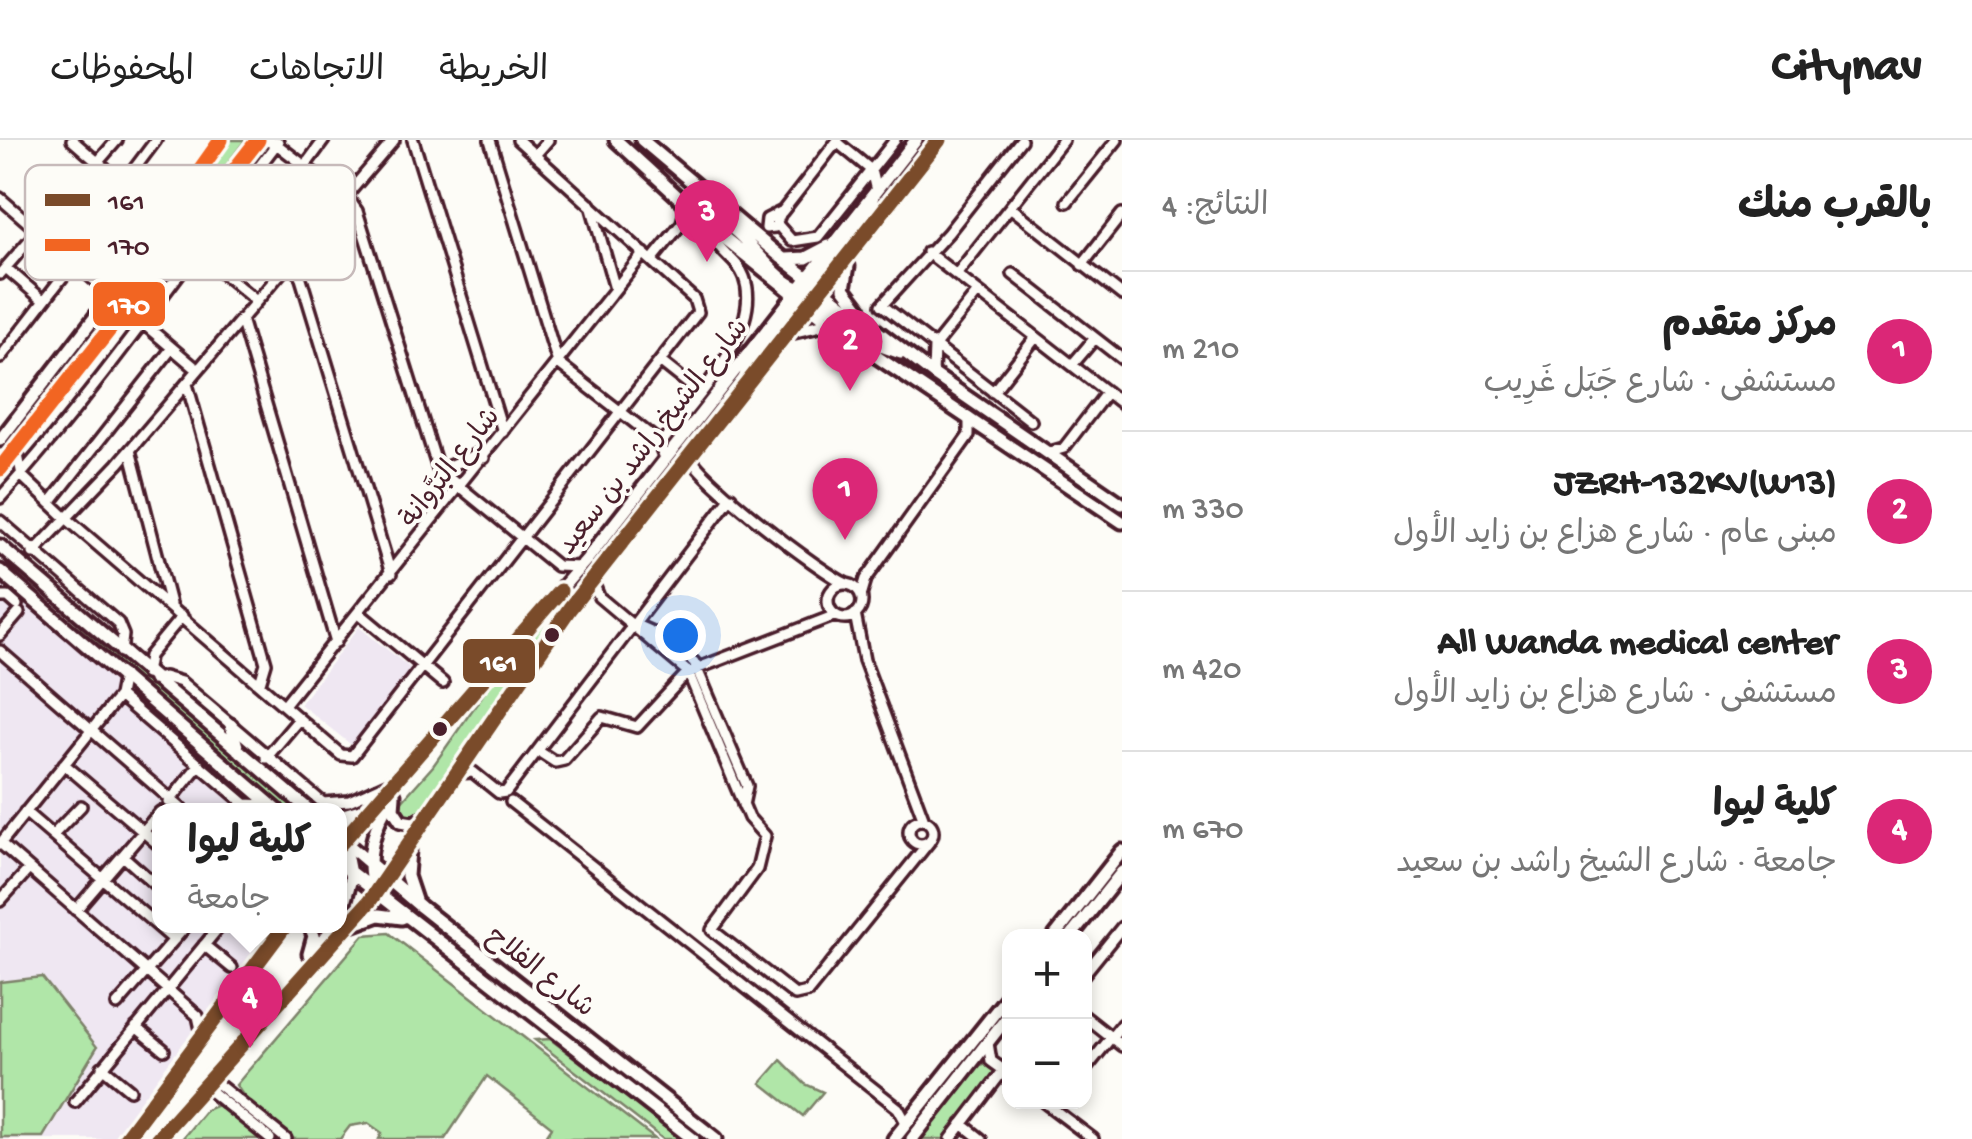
<!DOCTYPE html>
<html lang="ar">
<meta charset="utf-8">
<style>
body{margin:0;font-family:"Gochi Hand","Playpen Sans Arabic",sans-serif;background:#f6f6f6;color:#222;direction:rtl}
.controls{position:absolute;right:30px;bottom:30px;display:grid;overflow:hidden;border-radius:20px;box-shadow:0 5px 15px #0003}
.controls button{width:90px;height:90px;display:grid;place-items:center;padding:0;border:0;border-bottom:2px solid #e0e0e0;background:#fff;color:#222;font:50px sans-serif}
.you{position:absolute;left:680px;top:495px;width:35px;height:35px;margin:-25px;border:8px solid #fff;border-radius:50%;background:#1a73e8;box-shadow:0 0 0 15px #1a73e833}
.badge{display:grid;place-items:center;width:65px;height:65px;border-radius:50%;background:#db2777;color:#fff;font-size:32px;font-weight:700}
.pin{position:absolute;translate:-50% -82px;filter:drop-shadow(0 2px 5px #0008)}
.pin::after{content:'';position:absolute;top:52px;width:35px;height:30px;background:inherit;clip-path:polygon(0 0,100% 0,50% 100%)}
.popup{position:absolute;left:152px;top:663px;width:195px;height:130px;box-sizing:border-box;display:grid;place-content:center;border-radius:20px;background:#fff;filter:drop-shadow(0 2px 8px #0005);font-size:32px;white-space:nowrap;color:#767676}
.popup b{font-size:38px;color:#222}
.popup::after{content:'';position:absolute;left:50%;top:100%;margin-left:-20px;border:20px solid transparent;border-top-color:#fff}
.list{margin:0;padding:0;list-style:none}
h2{display:flex;justify-content:space-between;align-items:center;height:130px;margin:0;padding:0 40px;font-size:42px}
h2 small{font-size:32px;font-weight:400;color:#767676}
.list li{display:grid;grid-template-columns:65px 1fr auto;gap:30px;align-items:center;box-sizing:border-box;height:160px;padding:0 40px;border-top:2px solid #e0e0e0}
.list b{display:block;font-size:38px;white-space:nowrap}
.list p{margin:0;font-size:32px;white-space:nowrap;color:#767676}
.list em{font-size:32px;font-style:normal;color:#767676}
.map{position:relative;flex:none;width:1122px;height:999px;overflow:hidden;direction:ltr}
header{display:flex;align-items:center;gap:60px;box-sizing:border-box;height:140px;padding:0 50px;background:#fff;border-bottom:2px solid #e0e0e0}
header strong{font-size:48px}
nav{display:flex;gap:55px;margin-inline-start:auto;font-size:35px}
main{display:flex}
aside{flex:1;background:#fff}
.map>svg:first-child{display:block}
.built{fill:#efe7f2}
.green{fill:#b0e6a8;stroke:#7d826a;stroke-width:2.5}
.lines{fill:none;stroke-linecap:round;stroke-linejoin:round}
.minor-casing{stroke:#4a1f2b;stroke-width:16}
.major-casing{stroke:#4a1f2b;stroke-width:19}
.minor{stroke:#fdfcf7;stroke-width:9}
.major{stroke:#fdfcf7;stroke-width:11}
.bus-1-casing{stroke:#fdfcf7;stroke-width:22}
.bus-2-casing{stroke:#fdfcf7;stroke-width:22}
.bus-1{stroke:#7a4b2a;stroke-width:15}
.bus-2{stroke:#f26522;stroke-width:15}
.bus-dot{fill:#4a1f2b;stroke:#fdfcf7;stroke-width:4}
.labels{text-anchor:middle;stroke-width:8;stroke-linejoin:round;paint-order:stroke}
.street-label{font-size:28px;fill:#4a1f2b;stroke:#fdfcf7}
.key{fill:#fdfcf7;stroke:#c7baba;stroke-width:2.5}
.key-label{font-size:28px;fill:#4a1f2b}
.line-badge{stroke:#fdfcf7;stroke-width:4}
.badge-label{font-size:28px;text-anchor:middle;font-weight:bold;fill:#fff}
</style>
<header>
<strong>Citynav</strong>
<nav><a>الخريطة</a><a>الاتجاهات</a><a>المحفوظات</a></nav>
</header>
<main>
<aside>
<h2>بالقرب منك<small>النتائج: 4</small></h2>
<ul class="list">
<li><span class="badge">1</span><div><b>مركز متقدم</b><p>مستشفى · شارع جَبَل غَرِيب</p></div><em>210 m</em></li>
<li><span class="badge">2</span><div><b>JZRH-132KV(W13)</b><p>مبنى عام · شارع هزاع بن زايد الأول</p></div><em>330 m</em></li>
<li><span class="badge">3</span><div><b>All Wanda medical center</b><p>مستشفى · شارع هزاع بن زايد الأول</p></div><em>420 m</em></li>
<li><span class="badge">4</span><div><b>كلية ليوا</b><p>جامعة · شارع الشيخ راشد بن سعيد</p></div><em>670 m</em></li>
</ul>
</aside>
<div class="map">
<svg width="1122" height="999" viewBox="0 0 1122 999">
<rect width="100%" height="100%" fill="#fdfcf7"/>
<filter id="ink" filterUnits="userSpaceOnUse"><feTurbulence type="fractalNoise" baseFrequency=".01" numOctaves="2"/><feDisplacementMap in="SourceGraphic" scale="20" xChannelSelector="R" yChannelSelector="G"/><feConvolveMatrix kernelMatrix="1 2 1 2 8 2 1 2 1" color-interpolation-filters="sRGB"/></filter>
<g filter="url(#ink)">
<!-- built -->
<path class="built" d="M0,435L272,670H160V786H281L121,999H0Z
M359,487L414,531L354,607L300,564Z"/>
<!-- green -->
<path class="green" d="M230,0H245L13,305L23,287Z
M709,270L669,330L552,481L419,678L407,682L397,670L400,663L433,626L506,522L561,461Z
M37,455L117,517L298,670H288Z
M389,793L655,999H544L552,987L487,936L445,999H379L382,993L368,983L350,986L340,999H294L247,961L236,945L364,795Z
M42,837L97,907L43,997H0V842Z
M550,899L682,999H663L535,900Z
M781,920L805,944L823,952L803,976L761,943Z
M984,924L993,926L996,933L945,999H917L976,926Z
M220,964L270,999H182L206,970Z"/>
<g class="lines">
<defs>
<path id="minor" d="M72,0L164,80
M261,0L275,3L349,60L357,71L438,329L557,426L580,427
M413,0L503,292
M490,0L558,223L658,301L665,318
M1021,0L948,93L882,165L1031,281
M837,2L871,30L876,51
M535,15L548,0
M123,44L156,0
M0,58L100,145L109,159
M1067,62L1117,0
M591,65L615,149
M1010,67L1122,155
M781,72L775,87L766,88L767,79Z
M782,72L838,0
M777,84L792,101L818,97L895,0
M186,89L195,110L255,160
M927,112L1122,264
M298,115L300,135L391,434
M652,120L682,83L687,65
M1082,125L1122,74
M6,128L44,161
M0,134L117,0
M225,134L324,0
M1013,134L1122,219
M956,135L1063,0
M117,178L144,184L198,230
M241,179L336,502
M0,218L74,122
M661,222L700,253
M1072,225L1095,198
M933,234L934,207L978,152
M187,244L266,523L260,543
M993,252L1036,197
M661,304C690,263 765,191 744,137C736,116 715,113 712,88
M17,309L22,336L65,377L341,615L352,616L698,172L694,159L518,0
M130,310L170,464
M1047,313L1064,308L1107,252
M690,316C699,339 821,433 847,444
M449,326L477,314L484,318
M0,358C101,246 186,122 278,2
M50,363L172,208
M0,381L118,483L123,495L121,512
M33,413L118,324L394,0
M592,440L599,457L688,532L749,678L765,696L757,729L712,790L795,855L808,852L929,702
M828 461a17 17 0 1 1 34 0a17 17 0 1 1-34 0Z
M861,456L866,439L969,295V278
M0,457H8L17,465
M359,473L443,543
M855,474L864,520L924,680
M634,484L661,496L694,522L747,646L743,665
M0,495L19,473
M0,511L183,670
M146,534L149,516L182,476
M153,540L164,537L181,542L323,663L349,661L391,642
M119,556L245,664L270,665
M284,565L644,113
M538,611L555,622L564,620L602,577L637,587L688,532L836,475
M266,618L299,579
M64,624L160,706
M457,633L473,632L499,653L506,652L731,357
M169,662L199,625
M511,662L898,968L907,984
M25,672L174,800
M909 692a12 12 0 1 1 24 0a12 12 0 1 1-24 0Z
M53,695L81,666
M0,703L198,876L203,898
M0,704L119,556L123,535
M123,716L160,749
M0,761L29,729
M76,770L160,672
M247,786L261,799L266,813
M204,805L232,828
M1084,834L1122,787
M117,865L186,786
M1084,876L1122,906
M136,887L164,910
M988,903L991,921L1009,934
M102,927L130,950
M1084,931L1122,884
M210,938L286,999
M204,946L270,999
M75,962L220,786
M1044,962L1093,999
M962,984L981,999
M951,999L1009,923"/>
<path id="major" d="M616,0L712,88L849,198L1122,382
M642,0L782,118L933,234L1122,364
M700,77C748,73 773,164 822,149
M786,119L806,118L829,106
M848,126L844,148L860,169
M812,148L866,78L873,56
M813,156L881,206L901,213
M791,192L830,183
M741,247L748,228L803,155
M0,300L109,159L221,0
M0,329L258,0
M0,406L309,670
M0,431L277,670
M231,585L238,610
M394,656L393,669L401,681L413,683L428,676
M340,676L367,668
M340,698L421,767L716,999
M340,704L587,419L916,0
M409,710L407,736L415,760
M340,724L693,999
M375,754C363,719 374,683 394,654
M340,776L351,739L344,703
M349,786L379,775L402,778
M1055,796L1122,711
M1071,796L1122,732
M309,814L314,796L310,786
M313,814L334,786
M125,999L285,786
M157,999L369,762L570,468L939,0
M894,999L1009,855
M912,999L1009,875"/>
</defs>
<!-- minor casing -->
<use href="#minor" class="minor-casing"/>
<!-- major casing -->
<use href="#major" class="major-casing"/>
<!-- minor -->
<use href="#minor" class="minor"/>
<!-- major -->
<use href="#major" class="major"/>
<defs>
<path id="bus-1" d="M340,704L560,451
M125,999L285,786
M157,999L369,762L570,468L939,0"/>
<path id="bus-2" d="M140,114L221,0
M0,329L258,0"/>
</defs>
<!-- bus-1 casing -->
<use href="#bus-1" class="bus-1-casing"/>
<!-- bus-2 casing -->
<use href="#bus-2" class="bus-2-casing"/>
<!-- bus-1 -->
<use href="#bus-1" class="bus-1"/>
<!-- bus-2 -->
<use href="#bus-2" class="bus-2"/>
</g>
</g>
<!-- markers -->
<g class="bus-dot">
<circle cx="552" cy="495" r="9"/>
<circle cx="440" cy="589" r="9"/>
</g>
<g class="labels">
<!-- street labels -->
<g class="street-label">
<text transform="translate(651 295) rotate(-52)" y="10">شارع الشيخ راشد بن سعيد</text>
<text transform="translate(448 326) rotate(-52)" y="10">شارع البَرَّوانة</text>
<text transform="translate(542 830) rotate(38)" y="10">شارع الفلاح</text>
</g>
</g>
<!-- legend -->
<rect x="25" y="25" width="330" height="115" rx="15" class="key"/>
<rect x="45" y="54" width="45" height="12" fill="#7a4b2a"/>
<rect x="45" y="99" width="45" height="12" fill="#f26522"/>
<g class="key-label">
<text x="108" y="70">161</text>
<text x="108" y="115">170</text>
</g>
<g class="line-badge">
<rect x="91" y="140" width="76" height="48" rx="10" fill="#f26522"/>
<rect x="461" y="497" width="76" height="48" rx="10" fill="#7a4b2a"/>
</g>
<g class="badge-label">
<text x="129" y="174">170</text>
<text x="499" y="531">161</text>
</g>
</svg>
<div class="controls">
<button>+</button>
<button>−</button>
</div>
<div class="you"></div>
<div class="pin badge" style="left:845px;top:400px">1</div>
<div class="pin badge" style="left:850px;top:251px">2</div>
<div class="pin badge" style="left:707px;top:122px">3</div>
<div class="pin badge" style="left:250px;top:908px">4</div>
<div class="popup"><b>كلية ليوا</b>جامعة</div>
</div>
</main>
